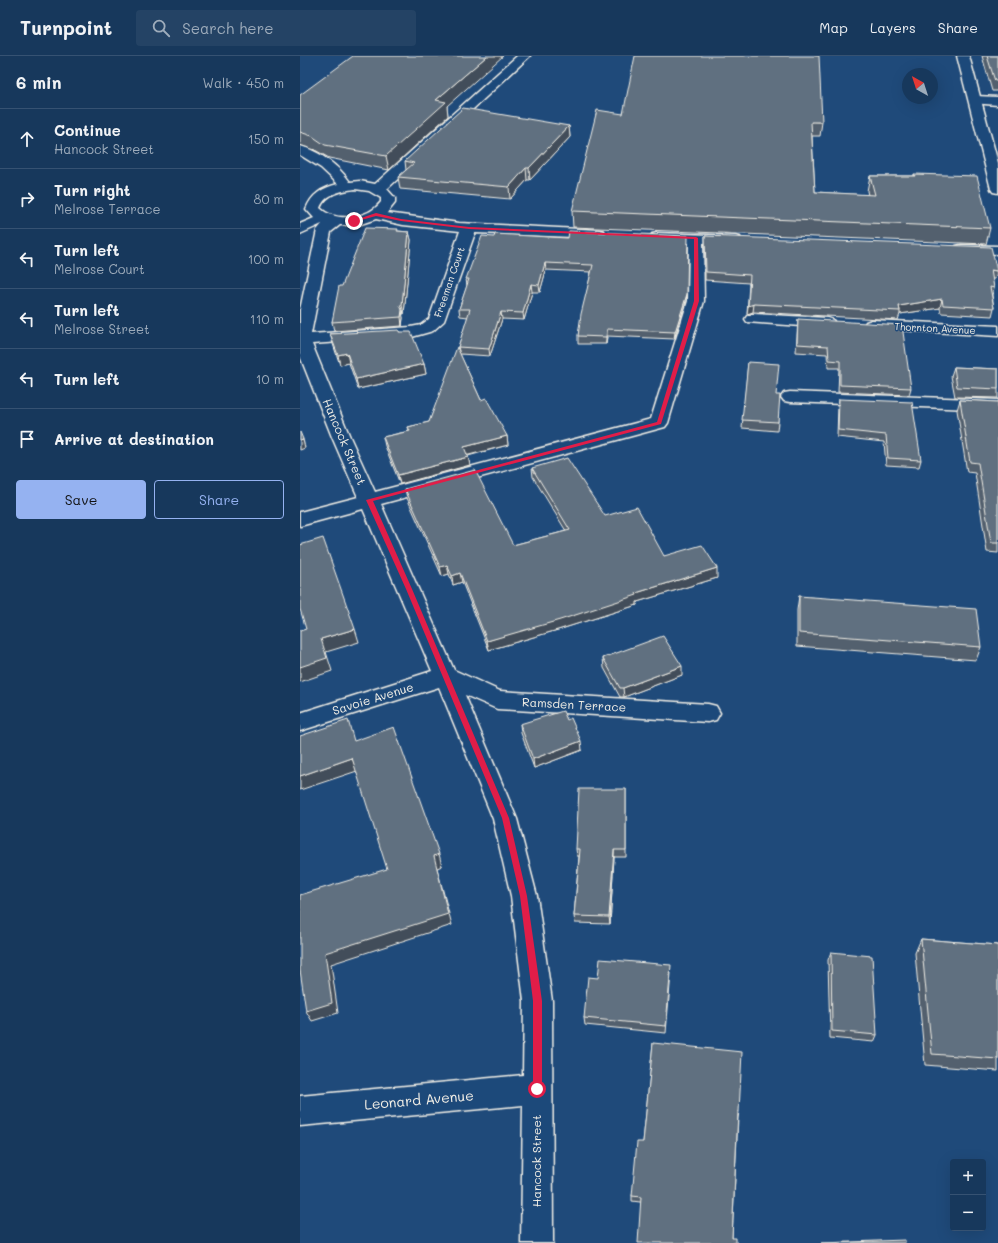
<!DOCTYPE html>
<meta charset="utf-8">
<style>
body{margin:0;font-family:Mali,sans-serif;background:#244365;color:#f1f3f6}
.controls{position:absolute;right:12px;bottom:12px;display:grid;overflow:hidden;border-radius:4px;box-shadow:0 4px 16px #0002}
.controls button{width:36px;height:36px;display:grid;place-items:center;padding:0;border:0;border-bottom:1px solid #365272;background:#17385c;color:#f1f3f6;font:20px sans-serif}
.compass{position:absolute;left:602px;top:12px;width:36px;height:36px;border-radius:50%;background:#17385c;box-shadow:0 4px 16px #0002;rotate:321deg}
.stop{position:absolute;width:12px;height:12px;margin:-9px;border:3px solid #e11d48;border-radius:50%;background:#fff}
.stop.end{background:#e11d48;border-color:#fff;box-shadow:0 1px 4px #0008}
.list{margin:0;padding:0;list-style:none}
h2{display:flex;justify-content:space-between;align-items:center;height:52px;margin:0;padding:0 16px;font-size:17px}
h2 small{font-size:13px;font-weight:400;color:#9eacbb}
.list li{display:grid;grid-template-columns:26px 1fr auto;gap:12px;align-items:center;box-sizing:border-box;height:60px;padding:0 16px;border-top:1px solid #365272}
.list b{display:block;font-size:15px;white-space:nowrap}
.list p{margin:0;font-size:13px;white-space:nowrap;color:#9eacbb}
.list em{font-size:13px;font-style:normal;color:#9eacbb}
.actions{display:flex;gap:8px;padding:12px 16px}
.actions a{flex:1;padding:9px 0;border:1px solid #95b2f1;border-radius:4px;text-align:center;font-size:14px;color:#95b2f1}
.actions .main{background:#95b2f1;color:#111}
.icon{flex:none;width:22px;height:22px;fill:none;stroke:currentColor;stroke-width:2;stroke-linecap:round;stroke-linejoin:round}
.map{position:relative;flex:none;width:698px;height:1187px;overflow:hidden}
header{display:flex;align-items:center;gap:24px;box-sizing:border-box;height:56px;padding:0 20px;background:#17385c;border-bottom:1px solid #365272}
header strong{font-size:19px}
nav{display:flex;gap:22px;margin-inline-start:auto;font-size:14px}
.search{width:280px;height:36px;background:#244365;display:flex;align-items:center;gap:10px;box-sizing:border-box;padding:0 14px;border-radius:4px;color:#9eacbb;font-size:15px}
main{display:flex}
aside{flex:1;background:#17385c}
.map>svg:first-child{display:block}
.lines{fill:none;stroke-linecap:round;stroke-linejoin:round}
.minor-casing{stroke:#f4f1e8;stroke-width:3}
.major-casing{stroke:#f4f1e8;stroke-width:3}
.minor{fill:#1f4a7a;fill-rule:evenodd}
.major{fill:#1f4a7a;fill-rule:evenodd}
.wall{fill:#53606e;stroke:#f4f1e8}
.shaded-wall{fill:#434e5a;stroke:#f4f1e8}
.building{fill:#607080;stroke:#f4f1e8}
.route{fill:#e11d48}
.labels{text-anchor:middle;stroke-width:3;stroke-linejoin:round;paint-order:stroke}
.far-street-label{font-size:10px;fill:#f4f1e8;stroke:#1f4a7a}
.street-label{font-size:12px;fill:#f4f1e8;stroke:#1f4a7a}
.near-street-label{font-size:14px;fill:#f4f1e8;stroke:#1f4a7a}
</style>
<header>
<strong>Turnpoint</strong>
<div class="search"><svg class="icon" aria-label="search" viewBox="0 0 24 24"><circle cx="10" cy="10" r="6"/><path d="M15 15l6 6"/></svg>Search here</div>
<nav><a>Map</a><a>Layers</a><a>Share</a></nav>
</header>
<main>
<aside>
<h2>6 min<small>Walk · 450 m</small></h2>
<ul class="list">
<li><svg class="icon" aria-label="ahead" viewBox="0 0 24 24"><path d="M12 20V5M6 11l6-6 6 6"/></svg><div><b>Continue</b><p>Hancock Street</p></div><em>150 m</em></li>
<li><svg class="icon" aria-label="right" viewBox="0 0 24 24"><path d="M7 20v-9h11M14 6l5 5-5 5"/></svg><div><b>Turn right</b><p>Melrose Terrace</p></div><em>80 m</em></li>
<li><svg class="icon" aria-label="left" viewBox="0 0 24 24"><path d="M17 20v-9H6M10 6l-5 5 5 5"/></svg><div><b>Turn left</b><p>Melrose Court</p></div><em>100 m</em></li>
<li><svg class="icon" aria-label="left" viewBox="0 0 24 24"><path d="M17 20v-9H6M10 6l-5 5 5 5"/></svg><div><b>Turn left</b><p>Melrose Street</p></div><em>110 m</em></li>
<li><svg class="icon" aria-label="left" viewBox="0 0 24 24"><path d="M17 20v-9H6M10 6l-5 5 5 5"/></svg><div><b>Turn left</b></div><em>10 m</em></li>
<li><svg class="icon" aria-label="arrive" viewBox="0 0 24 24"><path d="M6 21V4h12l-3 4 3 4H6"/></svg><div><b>Arrive at destination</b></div></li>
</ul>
<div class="actions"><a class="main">Save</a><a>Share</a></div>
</aside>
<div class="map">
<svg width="698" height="1187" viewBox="0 0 698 1187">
<rect width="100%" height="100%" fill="#1f4a7a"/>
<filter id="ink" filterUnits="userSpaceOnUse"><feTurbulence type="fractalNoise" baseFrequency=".025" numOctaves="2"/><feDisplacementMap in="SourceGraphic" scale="8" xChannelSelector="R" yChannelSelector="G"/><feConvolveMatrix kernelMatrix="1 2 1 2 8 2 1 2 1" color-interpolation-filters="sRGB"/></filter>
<g filter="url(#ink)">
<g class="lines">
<defs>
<path id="minor" d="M217,0H230L87,133L95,142V147L87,157L159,167L299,174L304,175L306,178L304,181L299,182L175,177L144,265L133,275L112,281L12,288L50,381L75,436L351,363L388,245L389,187L352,184L350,181L352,178L357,177L435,180L440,181L442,184L440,187L435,188L403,187L404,245L368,367L365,371L81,448L154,614L200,635L408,648L416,650L420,657L416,664L408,666L197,653L165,639L217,763L237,840L252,945L253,1187H221L223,1049L0,1070V1040L223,1019L224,945L211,840L193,763L139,631L0,675V657L132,615L63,453L0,470V456L58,441L32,381L0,300V254L17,174L22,168L0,178V168L14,162L6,153C12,138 22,132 38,128L21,112L0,99V90C19,95 39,110 50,126L60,125L75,128ZM55,133L69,135L81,142V146C68,163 36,167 20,152C26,137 41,135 55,133ZM76,163L103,169L160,175L129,263L121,269L111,271L11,278L31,176L40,169H58Z
M675,40L698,41V49L671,47L669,44L671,41Z
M661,189L698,190V198L656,196L654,193L656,190Z
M453,258L527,262L533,264L535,267L533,270L527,272L447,266L445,263L447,260Z
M572,264L698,270V280L566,272L564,269L566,266Z
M490,336L698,344V354L490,346L484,345L481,341L484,337Z"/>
<path id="major" d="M657,0H669L698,107V137L693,136L691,133Z"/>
</defs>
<!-- minor casing -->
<use href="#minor" class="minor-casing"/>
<!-- major casing -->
<use href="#major" class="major-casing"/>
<!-- minor -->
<use href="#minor" class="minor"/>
<!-- major -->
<use href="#major" class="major"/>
</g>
<!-- wall -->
<path class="wall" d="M682,0H698V35H692Z
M0,39L147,50L148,60L89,114L29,102L15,94L0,89Z
M323,58L522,66L520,80H512L515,136L568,139L567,135L570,120H614V118L690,172L686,188L273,171L272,155Z
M269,70L270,81L230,124H227L210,143L100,133L98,121L106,114L105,105Z
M98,175L109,176L111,184L104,258H102L103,262L102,270L34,275L32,266L42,230Z
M405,180L697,215L695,223H692L694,232L692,239L694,252L692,260L641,257L640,252L600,258L598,264L453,256L447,258L449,227L405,224Z
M268,182L386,245L374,283L307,280L306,288H278V280L291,216L246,214L240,236H232L224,264L202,263L190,300L160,298L181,344L207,380L208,389L168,400L170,409L100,428L85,390L83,381L109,375L108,371L129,366L159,295L158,291L168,261L160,260L159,253L167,230L166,223Z
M498,263L611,332L609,339L538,336L539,312H528L527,298L496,296Z
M100,276L124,308L126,318L58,333L49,307L40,309L33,288L30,278Z
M448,306L476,339L478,366L477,375L442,372Z
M654,311L698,313V342L655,341L651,320Z
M539,343L621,404L619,411L586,409L584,386L537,381L538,349Z
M660,344L698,346V497L687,496L675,417L667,416L657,354Z
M232,412L364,500L417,522L337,546V549L261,573L189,594L162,526L153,529L149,518L142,520L107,442L105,433L213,489L266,475L233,421Z
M499,540L681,591L676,604L497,590V554Z
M303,602L382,619L324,641H320L304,612Z
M267,664L282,694L234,712L221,677L220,668Z
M326,733V801H314L310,868L275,867L274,860L279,800H277L276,793Z
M621,883L698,889V1015L625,1009L615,897Z
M531,896L577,979L574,986L530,982L528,904Z
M371,917L366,977L285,969L284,962L298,922Z
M353,987L439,1056L438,1062L432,1182L436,1187L340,1146L332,1145V1140L343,1086Z"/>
<!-- shaded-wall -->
<path class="shaded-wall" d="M187,0H203L147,50L148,60L89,114L86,100L136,44Z
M269,70L270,81L230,124L229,112Z
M226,112L227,124L210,143L209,131Z
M109,176L111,184L104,258L102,249Z
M245,207L246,214L240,236L239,229Z
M231,228L232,236L224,264L223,257Z
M387,238L386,245L374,283L375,276Z
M642,243L640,252L600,258V255L599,250Z
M454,248L453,256L447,258L448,250Z
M102,254L103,262L102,270L101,261Z
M201,256L202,263L190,300L189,293Z
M307,273V280L306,288V281Z
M47,297L49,307L40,309L38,299Z
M124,308L126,318L58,333L56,323Z
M207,380L208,389L165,400L164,391Z
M3,383L5,392L0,394V384Z
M168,401L170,409L100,428L98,419Z
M147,509L149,518L142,520L140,511Z
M417,512V522L337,546V549L261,573L189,594L187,585L336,537Z
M160,517L162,526L153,529L152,520Z
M55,573L59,586L26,596L32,615L0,626V611L21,583Z
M382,610V619L324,641L323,632Z
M281,685L282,694L234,712L233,703Z
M52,702L57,715L0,734V720Z
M314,794V801L310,868L309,861Z
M139,798L142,810L137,812L152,869L31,908L38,957L12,965L6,955L25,897L134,800Z"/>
<!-- building -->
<path class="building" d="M53,0H187L136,44L146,46L86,100L25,89L12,80L0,76V39Z
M335,0H519L522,66H511L515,136L575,139L570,120H615L614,118L677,120L690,172L272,155L297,54L323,58Z
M687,0H698V25H695Z
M163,52L269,70L229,112H226L209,131L98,121L114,107L105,105Z
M65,172L98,173L97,175L109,176L102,249H100L102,254L101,261L32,266L39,230H42Z
M269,175L388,180L387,238L375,276L307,273L306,281L278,280L281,258L293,209L245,207L239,229L231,228L223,257L201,256L189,293L158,291L170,253H159L169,223H166L182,180L194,181L195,178L268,182Z
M405,180L691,191L697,215L691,214L694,232L690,231L694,252L643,249L642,243L599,250L600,255L454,248L448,250L450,219L406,216Z
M498,263L602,269L611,332L540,329V305L529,304L528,290L497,288Z
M99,274V276H111L124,308L56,323L47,297L38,299L30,278Z
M157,291L181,344L186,342L207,380L164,391L168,401L98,419L83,381L110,375L108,371L129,366Z
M448,306L479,308L476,339H480L478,366L442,364Z
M654,311L698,313V333L657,331Z
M539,343L612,346L621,404L588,402L586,379L538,374Z
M660,344L698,346V487H691L678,407L670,406Z
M0,376L3,383L0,384Z
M267,402L305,460L337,451L364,500L402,489L417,512L336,537L337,539L260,564L187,585L160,517L152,520L147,509L140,511L105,433L175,414L213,489L270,474L232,412Z
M23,482L55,573L21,583L27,602L0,611V575L6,573L0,553V489Z
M499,540L676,553L681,591L499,577Z
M363,580L382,610L323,632H320L303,602Z
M263,655L267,664L271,662L281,685L233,703L220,668Z
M48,664L54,685L94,671L139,798L134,800L148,858L25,897L32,947L6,955L0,914V839L87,813L52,702L0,720V680Z
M279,733H326V794H314L309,861L274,860L280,793H276Z
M621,883L698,889V1003L632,998Z
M531,896L572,900L577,979L532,975Z
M300,903L371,909L366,970L284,962L288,921L298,922Z
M353,987L442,996L439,1056H438L432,1182H436V1187H338L341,1141L332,1140L337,1086H343Z
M605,1184V1187H521Z"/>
</g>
<!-- route -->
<path class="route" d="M76,157L101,163L169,171L396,181L398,182L399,245L361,368L73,445L112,533L209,762L227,840L242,945V1033L240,1036L237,1037L234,1036L233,1033V945L220,840L202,762L106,533L66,444L357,366L394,245V183L169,173L101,165L76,160L54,166L52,165Z"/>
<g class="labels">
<!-- far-street labels -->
<g class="far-street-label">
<text transform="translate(149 226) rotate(-71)" y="4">Freeman Court</text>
<text transform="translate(635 272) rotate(3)" y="4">Thornton Avenue</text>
</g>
<!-- street labels -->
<g class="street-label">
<text transform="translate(44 386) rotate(67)" y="4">Hancock Street</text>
<text transform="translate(73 643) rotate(-17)" y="4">Savoie Avenue</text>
<text transform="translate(274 649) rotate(3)" y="4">Ramsden Terrace</text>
<text transform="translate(237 1105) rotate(-90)" y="4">Hancock Street</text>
</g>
<!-- near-street labels -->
<g class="near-street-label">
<text transform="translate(119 1044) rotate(-5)" y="5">Leonard Avenue</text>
</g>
</g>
</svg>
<div class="controls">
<button>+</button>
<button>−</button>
</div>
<svg class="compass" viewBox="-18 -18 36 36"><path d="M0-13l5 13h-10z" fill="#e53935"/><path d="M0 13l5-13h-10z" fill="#9eacbb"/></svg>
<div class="stop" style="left:237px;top:1033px"></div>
<div class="stop end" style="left:54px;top:165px"></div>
</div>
</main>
